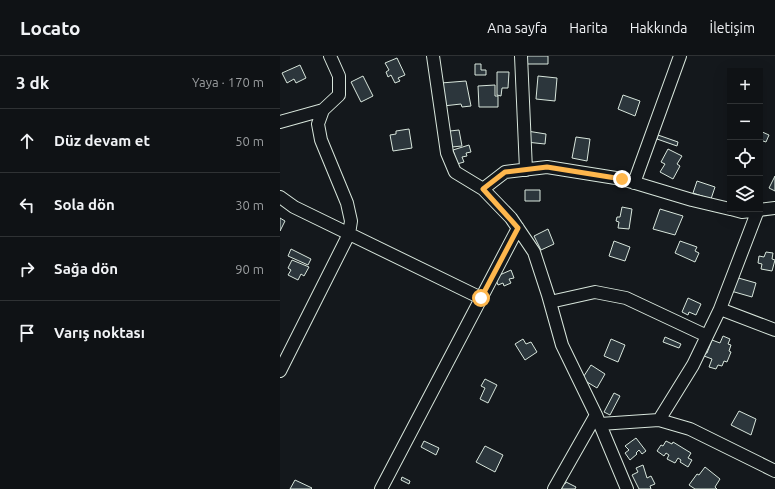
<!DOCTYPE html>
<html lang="tr">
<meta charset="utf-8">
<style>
body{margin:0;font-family:Ubuntu,sans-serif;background:#1d2022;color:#f1f3f6}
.controls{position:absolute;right:12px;top:12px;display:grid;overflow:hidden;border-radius:0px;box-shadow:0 4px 16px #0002}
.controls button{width:36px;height:36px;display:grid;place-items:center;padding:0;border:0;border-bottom:1px solid #2f3234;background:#0f1215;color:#f1f3f6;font:20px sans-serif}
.stop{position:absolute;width:12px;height:12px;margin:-9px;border:3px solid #ffb74d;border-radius:50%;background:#fff}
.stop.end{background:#ffb74d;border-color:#fff;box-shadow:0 1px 4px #0008}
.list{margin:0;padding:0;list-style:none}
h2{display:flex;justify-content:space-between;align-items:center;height:52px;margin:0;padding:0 16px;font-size:17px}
h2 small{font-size:13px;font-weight:400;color:#9b9ea0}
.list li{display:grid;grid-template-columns:26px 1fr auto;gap:12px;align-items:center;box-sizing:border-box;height:64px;padding:0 16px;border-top:1px solid #2f3234}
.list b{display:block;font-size:15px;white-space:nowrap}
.list em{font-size:13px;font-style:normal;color:#9b9ea0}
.icon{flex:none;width:22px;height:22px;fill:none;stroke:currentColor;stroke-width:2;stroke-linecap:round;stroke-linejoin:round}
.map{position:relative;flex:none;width:495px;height:433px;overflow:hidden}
header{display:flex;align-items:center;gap:24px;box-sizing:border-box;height:56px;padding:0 20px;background:#0f1215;border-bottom:1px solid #2f3234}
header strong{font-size:19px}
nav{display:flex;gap:22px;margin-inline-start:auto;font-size:14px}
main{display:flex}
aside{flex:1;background:#0f1215}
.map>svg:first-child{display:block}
.building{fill:#2c363c;stroke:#d8e6dc}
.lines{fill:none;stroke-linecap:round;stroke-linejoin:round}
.minor-casing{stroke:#d8e6dc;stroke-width:14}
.minor{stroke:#14181c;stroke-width:12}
.route{stroke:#ffb74d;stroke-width:5}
</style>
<header>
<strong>Locato</strong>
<nav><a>Ana sayfa</a><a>Harita</a><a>Hakkında</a><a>İletişim</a></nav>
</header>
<main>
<aside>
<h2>3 dk<small>Yaya · 170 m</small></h2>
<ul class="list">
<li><svg class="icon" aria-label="ahead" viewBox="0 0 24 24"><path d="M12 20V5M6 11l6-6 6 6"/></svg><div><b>Düz devam et</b></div><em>50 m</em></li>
<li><svg class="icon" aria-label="left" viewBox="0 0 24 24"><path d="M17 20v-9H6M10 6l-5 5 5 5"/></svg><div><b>Sola dön</b></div><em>30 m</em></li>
<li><svg class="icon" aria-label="right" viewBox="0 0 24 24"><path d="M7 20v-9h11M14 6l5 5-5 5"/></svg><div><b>Sağa dön</b></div><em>90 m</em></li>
<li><svg class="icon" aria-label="arrive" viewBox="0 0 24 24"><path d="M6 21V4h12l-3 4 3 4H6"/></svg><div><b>Varış noktası</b></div></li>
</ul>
</aside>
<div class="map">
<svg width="495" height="433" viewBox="0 0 495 433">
<rect width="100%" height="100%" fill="#14181c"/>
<!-- building -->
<path class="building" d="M247,0H268V8H247Z
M117,2L125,19L118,22L120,25L115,27L111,19L108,21L106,16L109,14L105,7Z
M195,8H201V14H206V19H195Z
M20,9L26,22L16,27L14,23L7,27L2,17Z
M217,16H229L228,32H222L221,40L217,39Z
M83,20L93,40L81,46L71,26Z
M258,20L277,22L275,45L256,43Z
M186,25L191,50L182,51L181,48L163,50L161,27Z
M215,29V40H218V51H199L198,30Z
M343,39L360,45L355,60L338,53Z
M129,73L132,92L113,95L110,79L116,78V75Z
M179,74L182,90L172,91L170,75Z
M247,75L266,78L265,88L246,86Z
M480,75L489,79L486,86L480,84Z
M378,79L398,86L397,90L377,83Z
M296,81L310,83L307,105L292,102Z
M189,89L191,96L186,97L187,100L182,101L184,106L177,108L173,94Z
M388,93L402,100L397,108L400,110L393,123L380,116L385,108L381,106Z
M495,120V135L489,132Z
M417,125L435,131L431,143L413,137Z
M245,134H260V145H245Z
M342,151L352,153L349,173L338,172L339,166L336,165L337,161H340Z
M380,153L403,160L395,179L373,173Z
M0,162L5,165L0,175Z
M268,173L274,188L261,194L254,180Z
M334,185L350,191L345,205L329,200Z
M400,185L417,191L415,195L419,197L415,206L395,197Z
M11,193L31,203L28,209L8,200Z
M486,196L493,197L492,203L495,204L492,215L481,213L482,208L478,207L479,200L484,201Z
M12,204L29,211L24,220L21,218L18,224L8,219L11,214L8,212Z
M231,214L234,222L229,223L231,227L224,230L223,227L218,229L215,221Z
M455,221L476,227L472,241L451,235Z
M408,242L421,248L416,259L409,256L408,259L402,256Z
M443,280L450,283L448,288L451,289L449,295L451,296L447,306L444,305L442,310L438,309L436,313L429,311L432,303L424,300L426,297H427L432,284L440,287Z
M385,281L401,288L399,292L383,286Z
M243,283L246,288L251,286L257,296L245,304L235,288Z
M331,283L345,289L338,306L324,300Z
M311,309L325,318L317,332L302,323Z
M205,323L217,329L208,347L200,343L205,332L201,330Z
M334,337L340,340L330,359L324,356Z
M459,355L476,363L471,379L451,369Z
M356,382L366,395L362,398L359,394L356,397L357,398L350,404L345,397L349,394L345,390Z
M144,385L159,392L156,399L141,391Z
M386,385L392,388L393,386L411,397L408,402L412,404L408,411L400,406L401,404L398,402L395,407L387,403L389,399L386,397L384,400L377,395L381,389L383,390Z
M205,390L223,399L215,416L196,406Z
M363,409L367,422L371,420L375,428L370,430L371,433H359L352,419L358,416L356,412Z
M425,411L440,423L435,431L437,433H415L409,429L417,418L419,419Z
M122,421L130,425L129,428L121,424Z
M15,424L32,432L31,433H10Z
M280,425L285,428L286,426L296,431L295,433H276Z"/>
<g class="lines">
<defs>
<path id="minor" d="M153,0L167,97L175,116L203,133L231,162L254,196L268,239L282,289L316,359L347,433
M241,0L246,114
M0,66L43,54L59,39V20L50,0
M354,127L400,0
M203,133L225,116L267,111L342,123L412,144L450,153
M0,141L14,151L201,242
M451,153L462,156L495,152
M270,246L315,236L346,242L427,280
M440,253L495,274
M0,315L69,178L71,165L67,147L41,84L38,68L43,54
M379,364L410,373L495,415
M320,368L379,364L413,309L440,253L478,154
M101,433L238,172
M274,433L316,359"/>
</defs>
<!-- minor casing -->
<use href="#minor" class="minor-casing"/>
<!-- minor -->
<use href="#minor" class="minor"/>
</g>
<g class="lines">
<!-- route -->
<path class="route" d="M201,242L238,172L203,133L225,116L267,111L342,123"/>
</g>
</svg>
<div class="controls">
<button>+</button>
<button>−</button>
<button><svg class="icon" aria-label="locate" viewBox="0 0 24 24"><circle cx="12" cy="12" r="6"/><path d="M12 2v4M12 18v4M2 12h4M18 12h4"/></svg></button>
<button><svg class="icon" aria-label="layers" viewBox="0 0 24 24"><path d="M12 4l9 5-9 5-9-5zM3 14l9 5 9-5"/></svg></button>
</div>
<div class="stop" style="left:201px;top:242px"></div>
<div class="stop end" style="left:342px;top:123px"></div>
</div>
</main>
